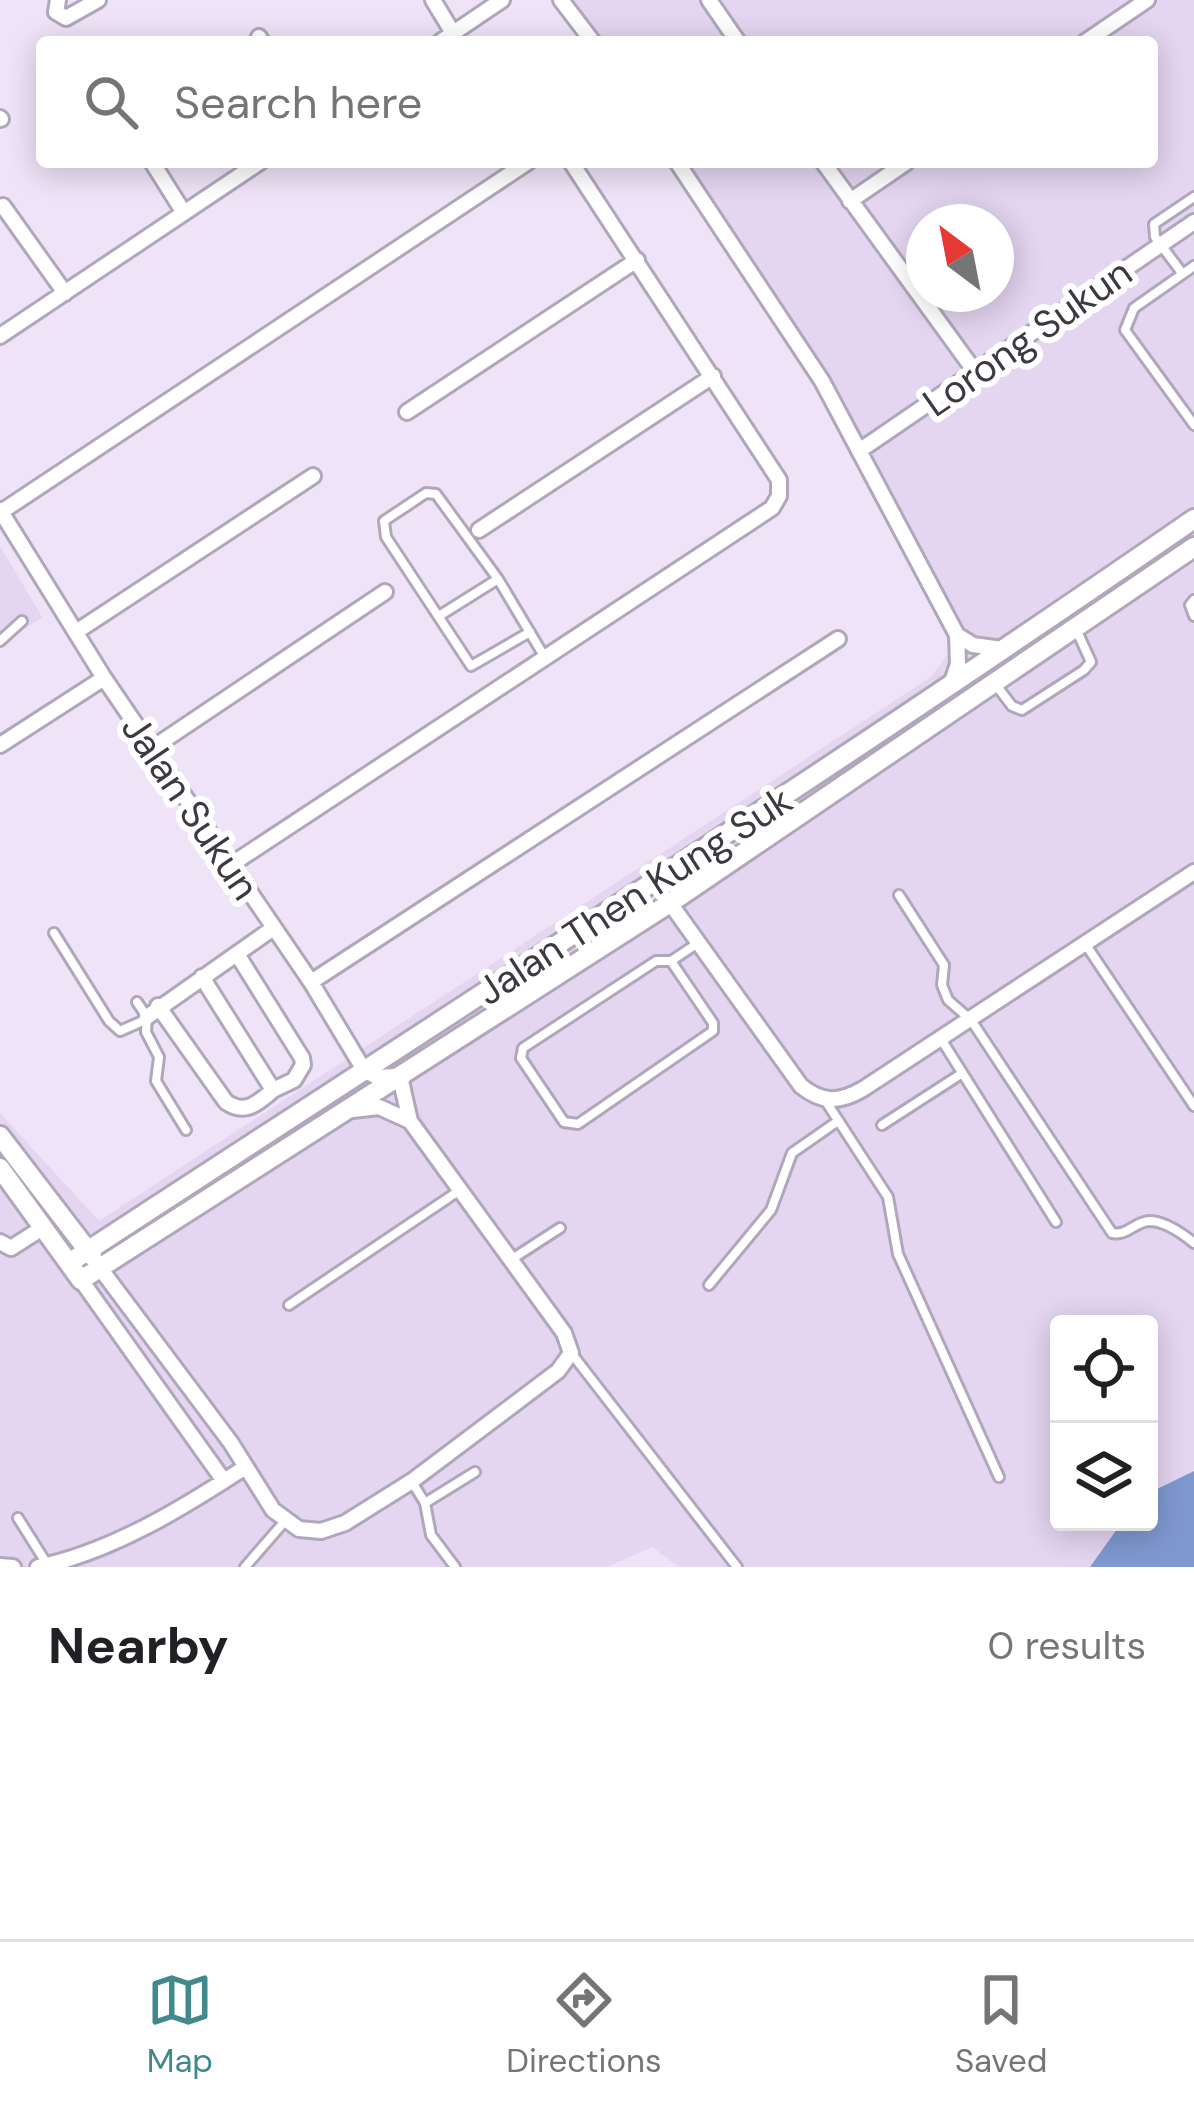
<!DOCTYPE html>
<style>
body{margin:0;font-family:"DM Sans",sans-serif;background:#f2f2f2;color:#202124}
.controls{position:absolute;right:36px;bottom:36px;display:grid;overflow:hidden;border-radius:12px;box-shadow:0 6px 30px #0003}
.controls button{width:108px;height:108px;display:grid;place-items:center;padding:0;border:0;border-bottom:3px solid #e0e0e0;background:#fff;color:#202124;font:60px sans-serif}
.compass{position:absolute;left:906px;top:204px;width:108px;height:108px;border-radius:50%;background:#fff;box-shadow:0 6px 30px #0003;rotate:328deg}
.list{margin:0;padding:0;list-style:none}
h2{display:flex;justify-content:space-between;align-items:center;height:156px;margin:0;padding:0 48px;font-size:51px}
h2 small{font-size:39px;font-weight:400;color:#757577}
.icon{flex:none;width:66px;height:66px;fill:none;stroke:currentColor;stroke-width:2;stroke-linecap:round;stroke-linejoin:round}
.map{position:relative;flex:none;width:1194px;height:1567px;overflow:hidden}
.search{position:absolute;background:#fff;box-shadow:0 6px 30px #0003;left:36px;right:36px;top:36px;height:132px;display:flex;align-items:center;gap:30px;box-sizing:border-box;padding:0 42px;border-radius:12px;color:#757577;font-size:45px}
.sheet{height:372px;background:#fff}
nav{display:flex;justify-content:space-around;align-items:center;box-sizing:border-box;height:168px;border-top:3px solid #e0e0e0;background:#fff;font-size:33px;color:#757577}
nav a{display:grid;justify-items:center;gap:6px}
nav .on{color:#41898c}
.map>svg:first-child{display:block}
.built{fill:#e4d5f0;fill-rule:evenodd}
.water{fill:#7f98cf}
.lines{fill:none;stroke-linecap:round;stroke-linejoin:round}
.service-casing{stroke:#b1a6ba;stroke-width:14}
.minor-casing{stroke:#b1a6ba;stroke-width:20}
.tertiary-casing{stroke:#b1a6ba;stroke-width:24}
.service{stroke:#fff;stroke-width:8}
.minor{stroke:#fff;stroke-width:14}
.tertiary{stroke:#fff;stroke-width:18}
.labels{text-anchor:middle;stroke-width:12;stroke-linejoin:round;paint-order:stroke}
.street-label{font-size:39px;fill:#3d3941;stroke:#fff}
</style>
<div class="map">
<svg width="1194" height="1567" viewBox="0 0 1194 1567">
<rect width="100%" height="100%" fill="#eee3f7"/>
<!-- built -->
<path class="built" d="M571,0H1194V1471L1149,1493V1324H1059V1522H1122L1090,1567H679L652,1547L607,1567H0V1113L99,1221L931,677L961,636L809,352L681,162H1152V42H599ZM924,222H996V294H924Z
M0,546L42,617L0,645Z"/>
<!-- water -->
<path class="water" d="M1194,1471V1567H1090L1122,1522H1149V1493Z"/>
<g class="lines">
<defs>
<path id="service" d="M1194,266L1134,308L1125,330L1194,425
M1182,273L1155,237L1154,224L1194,197
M1194,600L1190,605L1194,616
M439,616L498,579
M530,632L471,666L386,537L384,521L426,493L436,494L498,579L544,656
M0,641L22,621
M996,685L1012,706L1022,710L1084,670L1091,662L1076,629
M899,895L944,965L942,985L948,1000L971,1020L1112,1233C1128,1236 1134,1222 1149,1221C1164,1221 1183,1234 1194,1243
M54,933L109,1021L120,1031L145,1020
M1086,945L1194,1106
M671,961L713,1023V1031L578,1124L564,1122L521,1058L523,1048L656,961H671L698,943
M137,1002L147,1017L146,1032L159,1057L156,1081L186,1130
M941,1039L1056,1222
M825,1100L888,1197L898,1254L999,1477
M882,1125L961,1074
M512,1259L560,1228
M709,1285L771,1210L792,1153L838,1121
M289,1305L460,1190
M572,1354L737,1567
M412,1482L425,1503L431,1535L455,1567
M425,1503L475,1472
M18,1518L47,1564
M245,1567L285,1521"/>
<path id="minor" d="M58,0L56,12L66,18L98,0
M433,0L453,33
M561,0L593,42
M709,0L738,42
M259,37L262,42
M440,42L502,0
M1085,42L1147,0
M0,118L1,119
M152,162L184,213
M677,162L822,381L957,635L958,664L951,685
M823,162L976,373
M850,201L907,162
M3,206L65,293
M0,336L260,162
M407,412L637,260
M859,451L1194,222
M0,510L104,678L311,982L364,1070L377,1077L395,1076
M1,512L528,162
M479,530L713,376
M76,632L313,476
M957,635L973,645L1002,649
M0,745L104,678
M151,749L385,592
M229,866L772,508L779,496V480L571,162
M670,903L801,1086C822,1103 839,1103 863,1089L1194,872
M202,977L273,1090L294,1080L303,1065L302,1058L237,954
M311,982L838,639
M158,1006L226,1102C245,1115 257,1104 273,1090
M147,1017L272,929
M353,1110L379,1107L410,1121
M0,1242L11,1248L44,1227
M100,1268L231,1443L273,1510L299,1529L321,1531L345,1523L412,1481L558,1371L571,1353L564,1333L410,1121L401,1081L407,1071
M81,1280L224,1481
M0,1566L13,1567
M38,1567C111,1552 183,1508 244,1468"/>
<path id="tertiary" d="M0,1136L92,1256
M0,1168L81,1280L670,903L1194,547
M69,1263C445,1017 824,775 1194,519"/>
</defs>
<!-- service casing -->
<use href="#service" class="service-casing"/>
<!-- minor casing -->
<use href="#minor" class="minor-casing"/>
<!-- tertiary casing -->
<use href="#tertiary" class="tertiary-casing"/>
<!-- service -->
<use href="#service" class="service"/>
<!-- minor -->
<use href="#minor" class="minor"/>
<!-- tertiary -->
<use href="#tertiary" class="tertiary"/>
</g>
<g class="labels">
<!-- street labels -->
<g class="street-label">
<text transform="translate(1027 337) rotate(-35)" y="14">Lorong Sukun</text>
<text transform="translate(191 807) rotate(56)" y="14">Jalan Sukun</text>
<text transform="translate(634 895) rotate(-33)" y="14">Jalan Then Kung Suk</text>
</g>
</g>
</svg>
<div class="controls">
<button><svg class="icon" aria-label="locate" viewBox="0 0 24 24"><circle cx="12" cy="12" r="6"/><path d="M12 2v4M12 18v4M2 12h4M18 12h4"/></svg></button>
<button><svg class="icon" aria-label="layers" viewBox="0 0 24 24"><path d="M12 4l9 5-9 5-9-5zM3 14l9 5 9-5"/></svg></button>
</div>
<svg class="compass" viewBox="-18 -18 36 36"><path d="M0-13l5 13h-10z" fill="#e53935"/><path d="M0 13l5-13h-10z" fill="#757577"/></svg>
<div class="search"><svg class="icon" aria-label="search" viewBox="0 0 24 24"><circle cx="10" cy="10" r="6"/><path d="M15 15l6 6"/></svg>Search here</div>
</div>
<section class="sheet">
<h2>Nearby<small>0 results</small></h2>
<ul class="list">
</ul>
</section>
<nav>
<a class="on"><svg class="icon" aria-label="map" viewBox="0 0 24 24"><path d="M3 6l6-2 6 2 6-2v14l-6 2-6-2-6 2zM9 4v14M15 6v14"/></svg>Map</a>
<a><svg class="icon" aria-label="directions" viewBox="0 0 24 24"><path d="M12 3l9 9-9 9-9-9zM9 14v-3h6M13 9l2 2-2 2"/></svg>Directions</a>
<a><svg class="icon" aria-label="saved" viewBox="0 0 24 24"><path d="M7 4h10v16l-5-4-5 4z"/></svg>Saved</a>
</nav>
